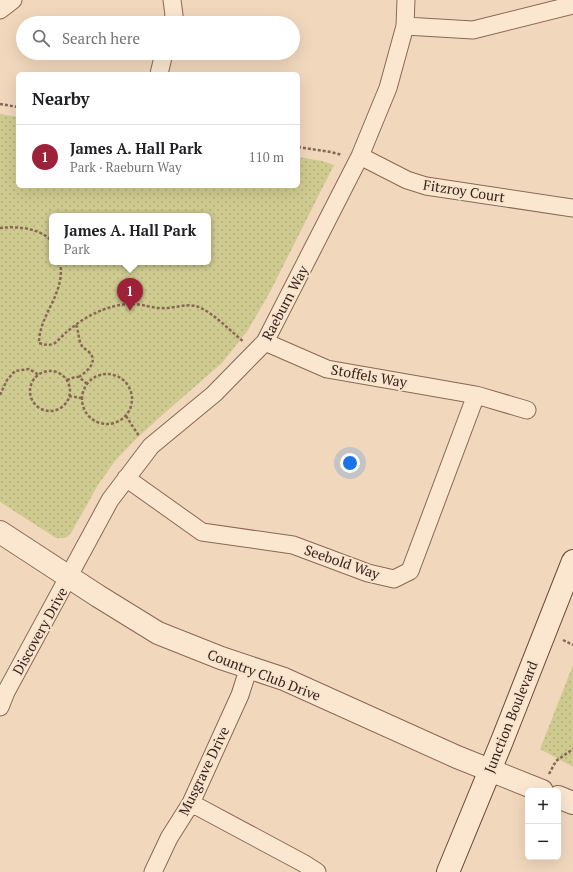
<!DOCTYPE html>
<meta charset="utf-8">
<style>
body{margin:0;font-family:"PT Serif",serif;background:#f6f6f6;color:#202124}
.controls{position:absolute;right:12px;bottom:12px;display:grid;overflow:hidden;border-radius:6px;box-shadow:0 4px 16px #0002}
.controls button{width:36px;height:36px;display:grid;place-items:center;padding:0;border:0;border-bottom:1px solid #e0e0e0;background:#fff;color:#202124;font:20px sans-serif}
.you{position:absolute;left:350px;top:463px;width:14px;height:14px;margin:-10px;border:3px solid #fff;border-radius:50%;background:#1a73e8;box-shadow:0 0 0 6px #1a73e833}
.badge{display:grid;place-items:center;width:26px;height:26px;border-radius:50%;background:#9d2138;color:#fff;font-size:13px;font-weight:700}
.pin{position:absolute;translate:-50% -33px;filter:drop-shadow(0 1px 2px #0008)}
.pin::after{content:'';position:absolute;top:21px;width:14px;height:12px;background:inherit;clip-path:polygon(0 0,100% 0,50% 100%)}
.popup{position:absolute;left:49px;top:213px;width:162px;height:52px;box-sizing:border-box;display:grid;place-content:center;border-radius:6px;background:#fff;filter:drop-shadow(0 1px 3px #0005);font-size:13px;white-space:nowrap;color:#757577}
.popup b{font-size:15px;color:#202124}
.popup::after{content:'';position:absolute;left:50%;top:100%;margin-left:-8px;border:8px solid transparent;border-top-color:#fff}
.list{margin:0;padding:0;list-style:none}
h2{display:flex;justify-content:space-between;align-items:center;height:52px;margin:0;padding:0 16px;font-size:17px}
h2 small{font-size:13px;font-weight:400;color:#757577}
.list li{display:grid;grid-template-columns:26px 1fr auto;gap:12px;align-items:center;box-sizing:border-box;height:64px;padding:0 16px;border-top:1px solid #e0e0e0}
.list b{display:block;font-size:15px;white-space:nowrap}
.list p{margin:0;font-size:13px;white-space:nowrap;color:#757577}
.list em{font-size:13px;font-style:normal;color:#757577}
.icon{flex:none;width:22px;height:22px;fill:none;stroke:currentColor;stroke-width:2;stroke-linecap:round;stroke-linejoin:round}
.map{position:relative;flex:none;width:573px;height:872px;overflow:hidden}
.search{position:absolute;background:#fff;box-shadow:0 4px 16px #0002;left:16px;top:16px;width:284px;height:44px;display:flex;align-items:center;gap:10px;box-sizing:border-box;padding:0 14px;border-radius:22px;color:#757577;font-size:15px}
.panel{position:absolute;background:#fff;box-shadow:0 4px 16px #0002;left:16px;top:72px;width:284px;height:116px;border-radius:6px}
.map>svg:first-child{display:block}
.park{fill:url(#park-dots);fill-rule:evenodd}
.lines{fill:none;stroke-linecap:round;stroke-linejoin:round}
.minor-casing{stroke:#8a6755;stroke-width:19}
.tertiary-casing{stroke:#8a6755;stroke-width:24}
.secondary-casing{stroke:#6b4838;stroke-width:24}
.path{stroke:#8a6755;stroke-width:2.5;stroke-dasharray:3 2;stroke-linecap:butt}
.minor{stroke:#fbe7d0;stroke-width:17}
.tertiary{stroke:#fbe7d0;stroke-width:22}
.secondary{stroke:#fbe7d0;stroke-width:22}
.labels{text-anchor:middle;stroke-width:4;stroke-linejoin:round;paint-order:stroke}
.street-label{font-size:14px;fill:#38231b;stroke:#f8e3cd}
</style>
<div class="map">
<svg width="573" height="872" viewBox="0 0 573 872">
<defs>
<pattern id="park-dots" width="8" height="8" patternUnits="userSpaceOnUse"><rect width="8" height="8" fill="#cfcb90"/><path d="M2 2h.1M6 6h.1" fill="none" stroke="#b2ae7c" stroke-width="1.8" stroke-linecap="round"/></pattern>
</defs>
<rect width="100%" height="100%" fill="#f1d8bd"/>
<!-- park -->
<path class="park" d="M0,114L18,117V186H298V157L322,161L334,165L270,292L248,330L222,363L160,417L134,441L115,461L98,485L71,533C67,538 63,539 56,538L0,502ZM52,216H208V262H52Z
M573,665V767L540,749Z"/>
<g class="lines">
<defs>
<path id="minor" d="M0,10L13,0
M172,23L174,15L172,0
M405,26L473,30L573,5
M159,74L164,53
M360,156L407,180L426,186L573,208
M265,342L327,369L476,395L527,410
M126,478L202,532L293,545L368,573L394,579L410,571L476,395
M0,707L6,692L110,500L151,446L214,394L265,342L360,156L388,88L405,26L406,0
M191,803L303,863L317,872
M153,872L169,838L191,803L240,695L249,667"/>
<path id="tertiary" d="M0,532L98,596L158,633L221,658L284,679L457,757L542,791
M558,797L573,803"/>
<path id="secondary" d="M448,872L502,741L573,561"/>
</defs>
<!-- minor casing -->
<use href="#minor" class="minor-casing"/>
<!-- tertiary casing -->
<use href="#tertiary" class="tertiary-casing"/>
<!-- secondary casing -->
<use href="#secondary" class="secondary-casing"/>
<!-- path -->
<path class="path" d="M0,104L18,107
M298,147L331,152L342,155
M0,228C18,226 39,228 52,241
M60,262C66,294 39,314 39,343C45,345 50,346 55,343C60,339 64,334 68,331C85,316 109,304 132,304C143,304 154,309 165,308C177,308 189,302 201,308C217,316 230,331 244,342
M76,325C79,331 78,340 82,346C83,349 87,349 89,352C99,362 87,371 79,377
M30 391a20 20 0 1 1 40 0a20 20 0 1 1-40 0Z
M82 399a25 25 0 1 1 50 0a25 25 0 1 1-50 0Z
M67,380L75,377H79L87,384
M0,395L7,380L15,371L29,369L39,375
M69,396L81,398
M126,416L139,436
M563,640L573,645
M549,774L556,761L573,749"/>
<!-- minor -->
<use href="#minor" class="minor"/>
<!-- tertiary -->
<use href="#tertiary" class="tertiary"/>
<!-- secondary -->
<use href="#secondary" class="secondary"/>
</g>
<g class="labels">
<!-- street labels -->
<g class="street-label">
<text transform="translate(464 191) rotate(9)" y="5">Fitzroy Court</text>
<text transform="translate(285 303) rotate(-62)" y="5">Raeburn Way</text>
<text transform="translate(369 376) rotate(10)" y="5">Stoffels Way</text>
<text transform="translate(342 562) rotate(19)" y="5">Seebold Way</text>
<text transform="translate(40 631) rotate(-61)" y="5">Discovery Drive</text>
<text transform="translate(264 675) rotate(21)" y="5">Country Club Drive</text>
<text transform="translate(511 717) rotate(-68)" y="5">Junction Boulevard</text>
<text transform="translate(204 771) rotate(-64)" y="5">Musgrave Drive</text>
</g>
</g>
</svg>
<div class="controls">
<button>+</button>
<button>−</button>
</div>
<div class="you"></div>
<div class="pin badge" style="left:130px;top:311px">1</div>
<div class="popup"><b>James A. Hall Park</b>Park</div>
<div class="search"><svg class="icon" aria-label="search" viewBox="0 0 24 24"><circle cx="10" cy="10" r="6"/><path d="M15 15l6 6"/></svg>Search here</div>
<section class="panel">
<h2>Nearby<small></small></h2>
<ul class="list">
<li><span class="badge">1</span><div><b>James A. Hall Park</b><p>Park · Raeburn Way</p></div><em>110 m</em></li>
</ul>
</section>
</div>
